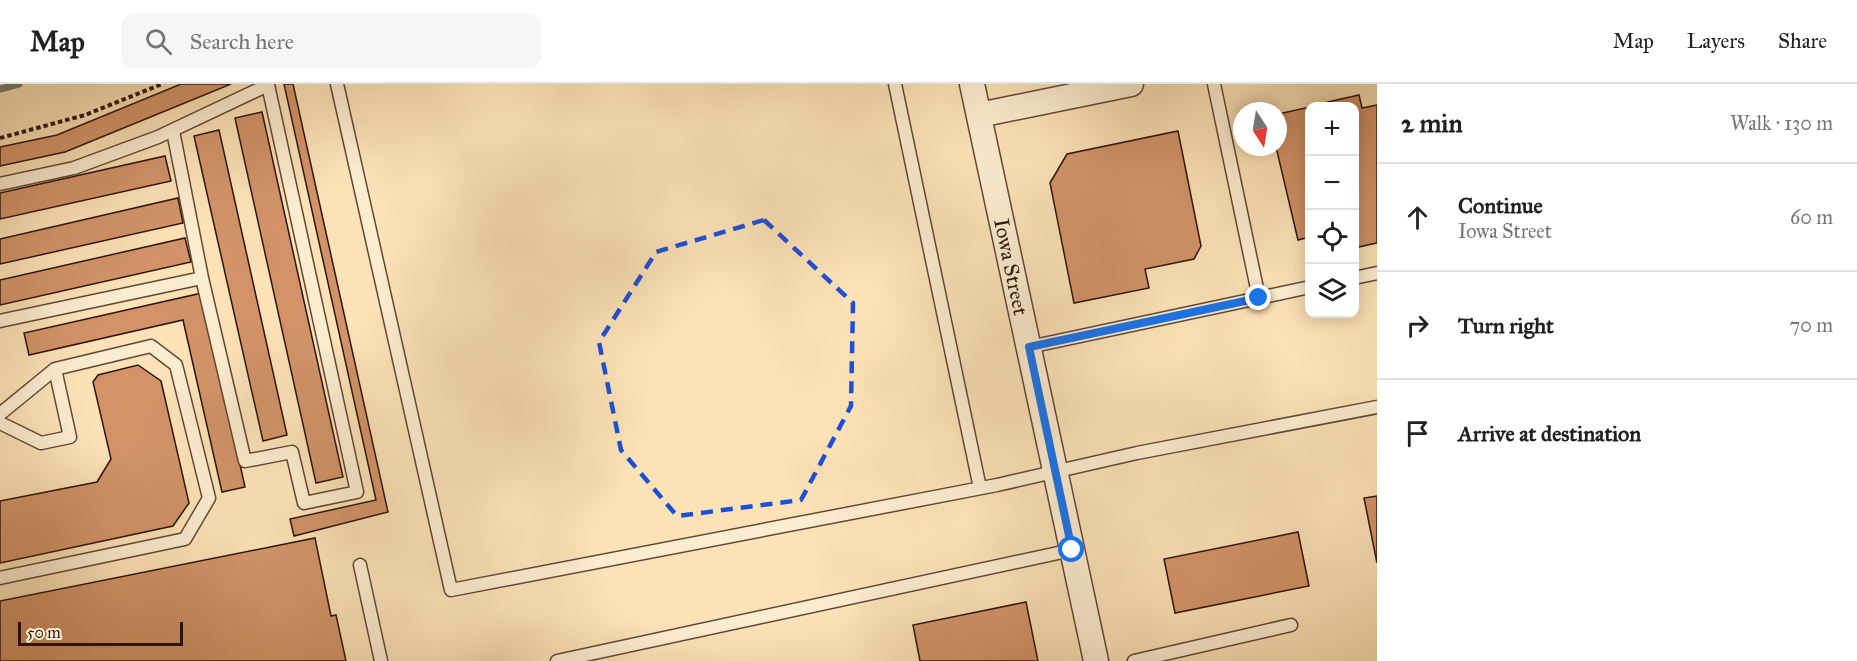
<!DOCTYPE html>
<meta charset="utf-8">
<style>
body{margin:0;font-family:"IM FELL Great Primer",serif;background:#f6f6f6;color:#202124}
.controls{position:absolute;right:18px;top:18px;display:grid;overflow:hidden;border-radius:12px;box-shadow:0 3px 15px #0003}
.controls button{width:54px;height:54px;display:grid;place-items:center;padding:0;border:0;border-bottom:2px solid #e0e0e0;background:#fff;color:#202124;font:30px sans-serif}
.compass{position:absolute;left:1233px;top:18px;width:54px;height:54px;border-radius:50%;background:#fff;box-shadow:0 3px 15px #0003;rotate:168deg}
.scale{position:absolute;left:18px;bottom:15px;width:165px;box-sizing:border-box;padding-left:6px;border:3px solid #2e140a;border-top:0;font-size:16px;line-height:21px;white-space:nowrap;color:#2e140a;-webkit-text-stroke:4px #fcecd0;paint-order:stroke}
.stop{position:absolute;width:18px;height:18px;margin:-14px;border:4px solid #1a73e8;border-radius:50%;background:#fff}
.stop.end{background:#1a73e8;border-color:#fff;box-shadow:0 2px 6px #0008}
.list{margin:0;padding:0;list-style:none}
h2{display:flex;justify-content:space-between;align-items:center;height:78px;margin:0;padding:0 24px;font-size:26px}
h2 small{font-size:20px;font-weight:400;color:#757577}
.list li{display:grid;grid-template-columns:39px 1fr auto;gap:18px;align-items:center;box-sizing:border-box;height:108px;padding:0 24px;border-top:2px solid #e0e0e0}
.list b{display:block;font-size:22px;white-space:nowrap}
.list p{margin:0;font-size:20px;white-space:nowrap;color:#757577}
.list em{font-size:20px;font-style:normal;color:#757577}
.icon{flex:none;width:33px;height:33px;fill:none;stroke:currentColor;stroke-width:2;stroke-linecap:round;stroke-linejoin:round}
.map{position:relative;flex:none;width:1377px;height:577px;overflow:hidden}
header{display:flex;align-items:center;gap:36px;box-sizing:border-box;height:84px;padding:0 30px;background:#fff;border-bottom:2px solid #e0e0e0}
header strong{font-size:28px}
nav{display:flex;gap:33px;margin-inline-start:auto;font-size:21px}
.search{width:420px;height:54px;background:#f6f6f6;display:flex;align-items:center;gap:15px;box-sizing:border-box;padding:0 21px;border-radius:12px;color:#757577;font-size:22px}
main{display:flex}
aside{flex:1;background:#fff}
.map>svg:first-child{display:block}
.lines{fill:none;stroke-linecap:round;stroke-linejoin:round}
.stream{stroke:#727b6a;stroke-width:7}
.building{fill:#d29369;stroke:#2e140a;stroke-width:1.5}
.service-casing{stroke:#614835;stroke-width:15}
.minor-casing{stroke:#614835;stroke-width:27}
.path{stroke:#2e140a;stroke-width:4;stroke-dasharray:4.5 3;stroke-linecap:butt}
.service{stroke:#fcecd0;stroke-width:12}
.minor{stroke:#fcecd0;stroke-width:24}
.route{stroke:#1a73e8;stroke-width:8}
.marked{fill:none;stroke:#1d4ed8;stroke-width:4.5;stroke-dasharray:12 8;stroke-linejoin:round}
.labels{text-anchor:middle;stroke-width:4.5;stroke-linejoin:round;paint-order:stroke}
.street-label{font-size:21px;fill:#2e140a;stroke:#fcecd0}
</style>
<header>
<strong>Map</strong>
<div class="search"><svg class="icon" aria-label="search" viewBox="0 0 24 24"><circle cx="10" cy="10" r="6"/><path d="M15 15l6 6"/></svg>Search here</div>
<nav><a>Map</a><a>Layers</a><a>Share</a></nav>
</header>
<main>
<div class="map">
<svg width="1377" height="577" viewBox="0 0 1377 577">
<rect width="100%" height="100%" fill="#fbe2b7"/>
<filter id="stains"><feTurbulence type="fractalNoise" baseFrequency=".00333" numOctaves="4"/><feColorMatrix values="0 0 0 0 .2 0 0 0 0 .09 0 0 0 0 .02 0 0 0 .5 -.17"/></filter>
<radialGradient id="worn" r=".72"><stop offset=".6" stop-color="#630" stop-opacity="0"/><stop offset="1" stop-color="#630" stop-opacity=".3"/></radialGradient>
<g class="lines">
<!-- stream -->
<path class="stream" d="M0,5L19,0"/>
</g>
<!-- building -->
<path class="building" d="M181,0H231L65,68L0,82V63L57,51Z
M284,0H293L388,428L294,452L290,435L376,416Z
M1359,11L1362,24L1377,21V159L1354,164V22H1310Z
M1310,23V153L1298,156L1276,63L1278,30Z
M262,28L343,393L316,399L235,34Z
M219,46L287,351L263,357L194,52Z
M1178,47L1201,162L1194,175L1145,185L1149,204L1074,219L1050,99L1067,70Z
M165,72L171,97L0,135V109Z
M178,114L183,139L0,180V155Z
M185,154L191,178L0,221V196Z
M202,209L245,403L222,408L183,236L29,271L24,249Z
M138,281L161,297L189,419L173,442L0,479V417L97,398L111,375L93,298L98,291Z
M1377,412V479L1364,414Z
M1298,448L1309,502L1175,529L1164,475Z
M315,454L331,532L336,531L346,577H0V517Z
M1026,518L1038,577H920L913,541Z"/>
<g class="lines">
<defs>
<path id="service" d="M337,0L451,506L997,401L1137,369L1377,323
M895,0L980,404
M1214,0L1259,214L1310,203
M0,100L74,84L158,53L268,1L357,408L304,419L292,368L245,377L202,194L173,47
M1354,194L1377,189
M0,237L202,194
M1029,263L1259,214
M0,330L55,285L151,262L176,281L209,414L185,455L0,494
M0,339L41,359L70,353L55,285
M360,481L381,577
M557,577L1072,466
M1134,577L1291,541"/>
<path id="minor" d="M972,0L1096,577
M979,31L1131,0"/>
</defs>
<!-- service casing -->
<use href="#service" class="service-casing"/>
<!-- minor casing -->
<use href="#minor" class="minor-casing"/>
<!-- path -->
<path class="path" d="M0,54L85,31L162,0"/>
<!-- service -->
<use href="#service" class="service"/>
<!-- minor -->
<use href="#minor" class="minor"/>
</g>
<g class="lines">
<!-- route -->
<path class="route" d="M1072,466L1029,263L1259,214"/>
</g>
<!-- marked area -->
<path class="marked" d="M764,136L853,219L851,322L801,416L677,432L621,366L599,258L656,168Z"/>
<g class="labels">
<!-- street labels -->
<g class="street-label">
<text transform="translate(1011 183) rotate(78)" y="7">Iowa Street</text>
</g>
</g>
<rect width="100%" height="100%" filter="url(#stains)"/>
<rect width="100%" height="100%" fill="url(#worn)"/>
</svg>
<div class="controls">
<button>+</button>
<button>−</button>
<button><svg class="icon" aria-label="locate" viewBox="0 0 24 24"><circle cx="12" cy="12" r="6"/><path d="M12 2v4M12 18v4M2 12h4M18 12h4"/></svg></button>
<button><svg class="icon" aria-label="layers" viewBox="0 0 24 24"><path d="M12 4l9 5-9 5-9-5zM3 14l9 5 9-5"/></svg></button>
</div>
<svg class="compass" viewBox="-18 -18 36 36"><path d="M0-13l5 13h-10z" fill="#e53935"/><path d="M0 13l5-13h-10z" fill="#757577"/></svg>
<div class="scale">50 m</div>
<div class="stop" style="left:1072px;top:466px"></div>
<div class="stop end" style="left:1259px;top:214px"></div>
</div>
<aside>
<h2>2 min<small>Walk · 130 m</small></h2>
<ul class="list">
<li><svg class="icon" aria-label="ahead" viewBox="0 0 24 24"><path d="M12 20V5M6 11l6-6 6 6"/></svg><div><b>Continue</b><p>Iowa Street</p></div><em>60 m</em></li>
<li><svg class="icon" aria-label="right" viewBox="0 0 24 24"><path d="M7 20v-9h11M14 6l5 5-5 5"/></svg><div><b>Turn right</b></div><em>70 m</em></li>
<li><svg class="icon" aria-label="arrive" viewBox="0 0 24 24"><path d="M6 21V4h12l-3 4 3 4H6"/></svg><div><b>Arrive at destination</b></div></li>
</ul>
</aside>
</main>
